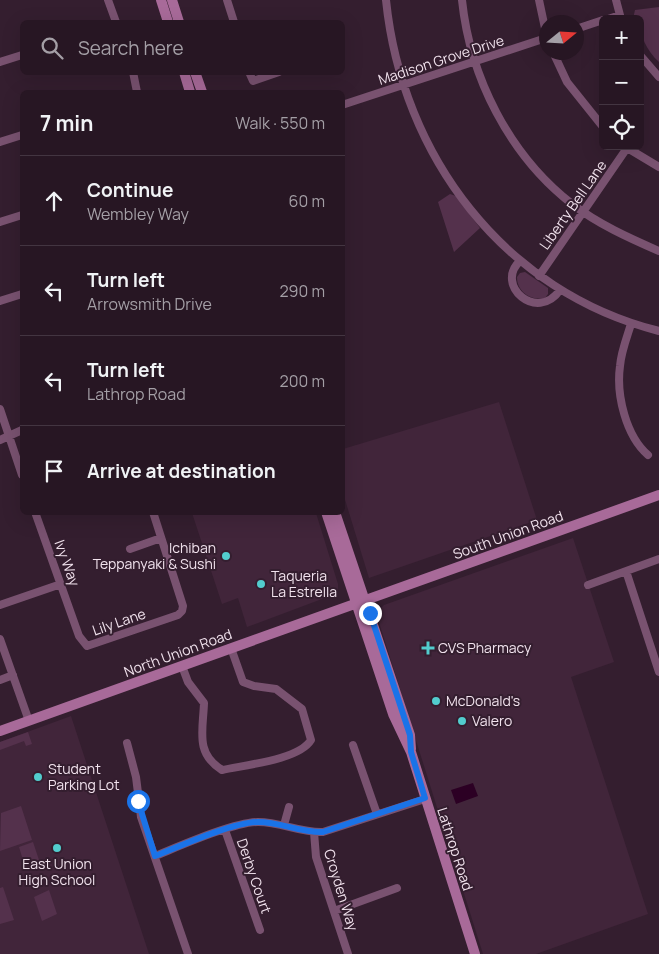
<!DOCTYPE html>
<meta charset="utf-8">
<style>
body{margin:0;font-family:Manrope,sans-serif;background:#332330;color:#f1f3f6}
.controls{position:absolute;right:15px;top:15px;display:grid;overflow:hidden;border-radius:8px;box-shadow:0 5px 20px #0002}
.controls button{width:45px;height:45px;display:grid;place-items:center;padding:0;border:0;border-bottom:1px solid #433541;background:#271623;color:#f1f3f6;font:25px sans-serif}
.compass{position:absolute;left:539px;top:15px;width:45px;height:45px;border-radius:50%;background:#271623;box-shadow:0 5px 20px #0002;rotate:72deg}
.stop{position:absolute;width:15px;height:15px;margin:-11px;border:4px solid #1a73e8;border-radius:50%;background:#fff}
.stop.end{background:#1a73e8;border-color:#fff;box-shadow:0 1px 5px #0008}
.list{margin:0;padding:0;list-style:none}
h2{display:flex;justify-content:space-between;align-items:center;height:65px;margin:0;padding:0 20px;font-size:21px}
h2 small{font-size:16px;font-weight:400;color:#a49fa6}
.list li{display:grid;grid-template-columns:32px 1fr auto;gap:15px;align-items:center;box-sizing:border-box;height:90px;padding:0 20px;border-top:1px solid #433541}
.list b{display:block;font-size:19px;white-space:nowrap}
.list p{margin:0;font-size:16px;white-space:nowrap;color:#a49fa6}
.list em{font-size:16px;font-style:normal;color:#a49fa6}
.icon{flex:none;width:28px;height:28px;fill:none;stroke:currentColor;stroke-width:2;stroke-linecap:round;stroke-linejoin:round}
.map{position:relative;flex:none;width:659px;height:954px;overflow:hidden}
.search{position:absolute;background:#271623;box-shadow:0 5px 20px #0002;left:20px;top:20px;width:325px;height:55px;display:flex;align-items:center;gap:12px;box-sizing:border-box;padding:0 18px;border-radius:8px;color:#a49fa6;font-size:19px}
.panel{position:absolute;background:#271623;box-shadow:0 5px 20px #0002;left:20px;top:90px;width:325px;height:425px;border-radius:8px}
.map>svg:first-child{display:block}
.built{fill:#41253a}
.green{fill:#54314c}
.water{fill:#2c0024}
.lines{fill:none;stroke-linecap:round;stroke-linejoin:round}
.street{stroke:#795270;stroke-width:8}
.secondary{stroke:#a86a99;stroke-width:10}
.route{stroke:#1a73e8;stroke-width:6}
.poi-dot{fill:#52cdce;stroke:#341e2f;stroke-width:2}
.labels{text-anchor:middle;stroke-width:4;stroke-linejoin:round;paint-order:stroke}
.street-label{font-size:14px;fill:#f1e2ed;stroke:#341e2f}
.poi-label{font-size:14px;fill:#f1e2ed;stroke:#341e2f;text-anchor:start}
</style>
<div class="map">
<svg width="659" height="954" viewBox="0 0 659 954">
<rect width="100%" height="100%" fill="#341e2f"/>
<!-- built -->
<path class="built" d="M499,402L537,520L369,578L343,493V449Z
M192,513H316L338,584V593L247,627L238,598L222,604Z
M573,538L614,662L571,677L648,914L536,954H483L377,616L378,611L384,605Z
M71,716L149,954H0V742Z"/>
<!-- green -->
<path class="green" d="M659,7V62C646,50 640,36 640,19H633L635,10Z
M450,194L456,196L480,228L454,252L438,202Z
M525,272L548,288V294L545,298C531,301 517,292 517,277L520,273Z
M28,732L32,744L26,746L24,741L0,750V742Z
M21,806L32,840L0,851L1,813Z
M33,842L41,866L36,868L33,860H23L19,847Z
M3,887L14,920L0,924V888Z
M49,890L57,914L42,921L34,897Z"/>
<!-- water -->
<path class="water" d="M473,783L478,796L456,804L451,790Z"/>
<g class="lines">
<!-- street -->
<path class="street" d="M108,0L116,22
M227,0L234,22
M386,0C402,156 504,292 659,331
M462,0C470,77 509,155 572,204C598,224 629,238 659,251
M539,0L546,33
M616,0L621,19
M608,19L620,15
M576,29L603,20
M553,52L567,82L603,127
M640,55L659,77
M0,62L22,55
M133,72L137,92
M249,72L253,81L279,72
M342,105L546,38
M0,142L22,135
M624,146L659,167
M0,222L22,215
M520,261C494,285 537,323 560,290
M539,276L627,148
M0,301L22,294
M631,324C627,337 621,352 620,366C616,395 626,436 648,455
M0,409L22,475
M0,440L22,430
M35,512L79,636L87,646L178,615L182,611L183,606L153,512
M130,549L161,538
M626,571L659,672
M588,585L659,559
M0,605L61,584
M0,639L29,721
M182,666L188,682L204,703C203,731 195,753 222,770C244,765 299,760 311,740L302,709L276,689L254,686L243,682L231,648
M0,680L13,675
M127,743L136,777L141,817L188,954
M353,745L377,814
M284,825L289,807
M225,830L260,930
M314,832L316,857L348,954
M155,856C180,846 234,822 258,822C281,822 301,833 323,832L425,799
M334,911L397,888"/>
<!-- secondary -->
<path class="secondary" d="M161,0L168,22
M172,0L179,22
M184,72L190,92
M195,72L202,92
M326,512L393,714L411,752L475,954
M335,512L410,735L411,749
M0,731L659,495"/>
</g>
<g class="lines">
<!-- route -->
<path class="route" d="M138,801L155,856C180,846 234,822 258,822C281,822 301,833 323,832L425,798L411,752L410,735L370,613"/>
</g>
<!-- markers -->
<g class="poi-dot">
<circle cx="226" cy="556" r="5"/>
<circle cx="261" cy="584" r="5"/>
<path d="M425.5 640.5h5v5h5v5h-5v5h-5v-5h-5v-5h5z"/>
<circle cx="436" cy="701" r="5"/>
<circle cx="462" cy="721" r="5"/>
<circle cx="38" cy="777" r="5"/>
<circle cx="57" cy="848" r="5"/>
</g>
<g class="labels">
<!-- street labels -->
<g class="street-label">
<text transform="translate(441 60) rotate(-18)" y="5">Madison Grove Drive</text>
<text transform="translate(573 205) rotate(-55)" y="5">Liberty Bell Lane</text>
<text transform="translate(508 535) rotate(-20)" y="5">South Union Road</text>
<text transform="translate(67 563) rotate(70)" y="5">Ivy Way</text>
<text transform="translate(119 622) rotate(-19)" y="5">Lily Lane</text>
<text transform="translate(178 653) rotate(-20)" y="5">North Union Road</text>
<text transform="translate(455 849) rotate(72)" y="5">Lathrop Road</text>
<text transform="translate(254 876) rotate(71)" y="5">Derby Court</text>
<text transform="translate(341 890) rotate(73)" y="5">Croyden Way</text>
</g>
<!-- poi labels -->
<g class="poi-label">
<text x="216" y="553" text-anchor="end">Ichiban<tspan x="216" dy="16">Teppanyaki &amp; Sushi</tspan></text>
<text x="271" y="581">Taqueria<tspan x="271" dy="16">La Estrella</tspan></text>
<text x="438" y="653">CVS Pharmacy</text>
<text x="446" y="706">McDonald's</text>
<text x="472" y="726">Valero</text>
<text x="48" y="774">Student<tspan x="48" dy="16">Parking Lot</tspan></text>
<text x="57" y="869" text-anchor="middle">East Union<tspan x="57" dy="16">High School</tspan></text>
</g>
</g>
</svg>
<div class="controls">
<button>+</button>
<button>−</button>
<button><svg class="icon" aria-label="locate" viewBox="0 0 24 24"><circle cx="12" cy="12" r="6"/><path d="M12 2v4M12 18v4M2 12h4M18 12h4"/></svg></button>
</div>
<svg class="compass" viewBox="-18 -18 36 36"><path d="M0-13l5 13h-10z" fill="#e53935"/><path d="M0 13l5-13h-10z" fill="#a49fa6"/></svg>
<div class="stop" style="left:138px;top:801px"></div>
<div class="stop end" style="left:370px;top:613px"></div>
<div class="search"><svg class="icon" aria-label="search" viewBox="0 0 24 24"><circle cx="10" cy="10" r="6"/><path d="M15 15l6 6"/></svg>Search here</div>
<section class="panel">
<h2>7 min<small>Walk · 550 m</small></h2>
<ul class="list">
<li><svg class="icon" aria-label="ahead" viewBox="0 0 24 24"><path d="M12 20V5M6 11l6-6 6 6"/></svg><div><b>Continue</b><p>Wembley Way</p></div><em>60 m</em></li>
<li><svg class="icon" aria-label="left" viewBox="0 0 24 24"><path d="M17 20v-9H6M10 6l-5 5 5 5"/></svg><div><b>Turn left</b><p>Arrowsmith Drive</p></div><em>290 m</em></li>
<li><svg class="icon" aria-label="left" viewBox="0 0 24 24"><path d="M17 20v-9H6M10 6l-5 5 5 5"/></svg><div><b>Turn left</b><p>Lathrop Road</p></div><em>200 m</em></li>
<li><svg class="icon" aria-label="arrive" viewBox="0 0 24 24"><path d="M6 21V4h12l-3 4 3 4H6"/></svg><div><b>Arrive at destination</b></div></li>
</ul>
</section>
</div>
